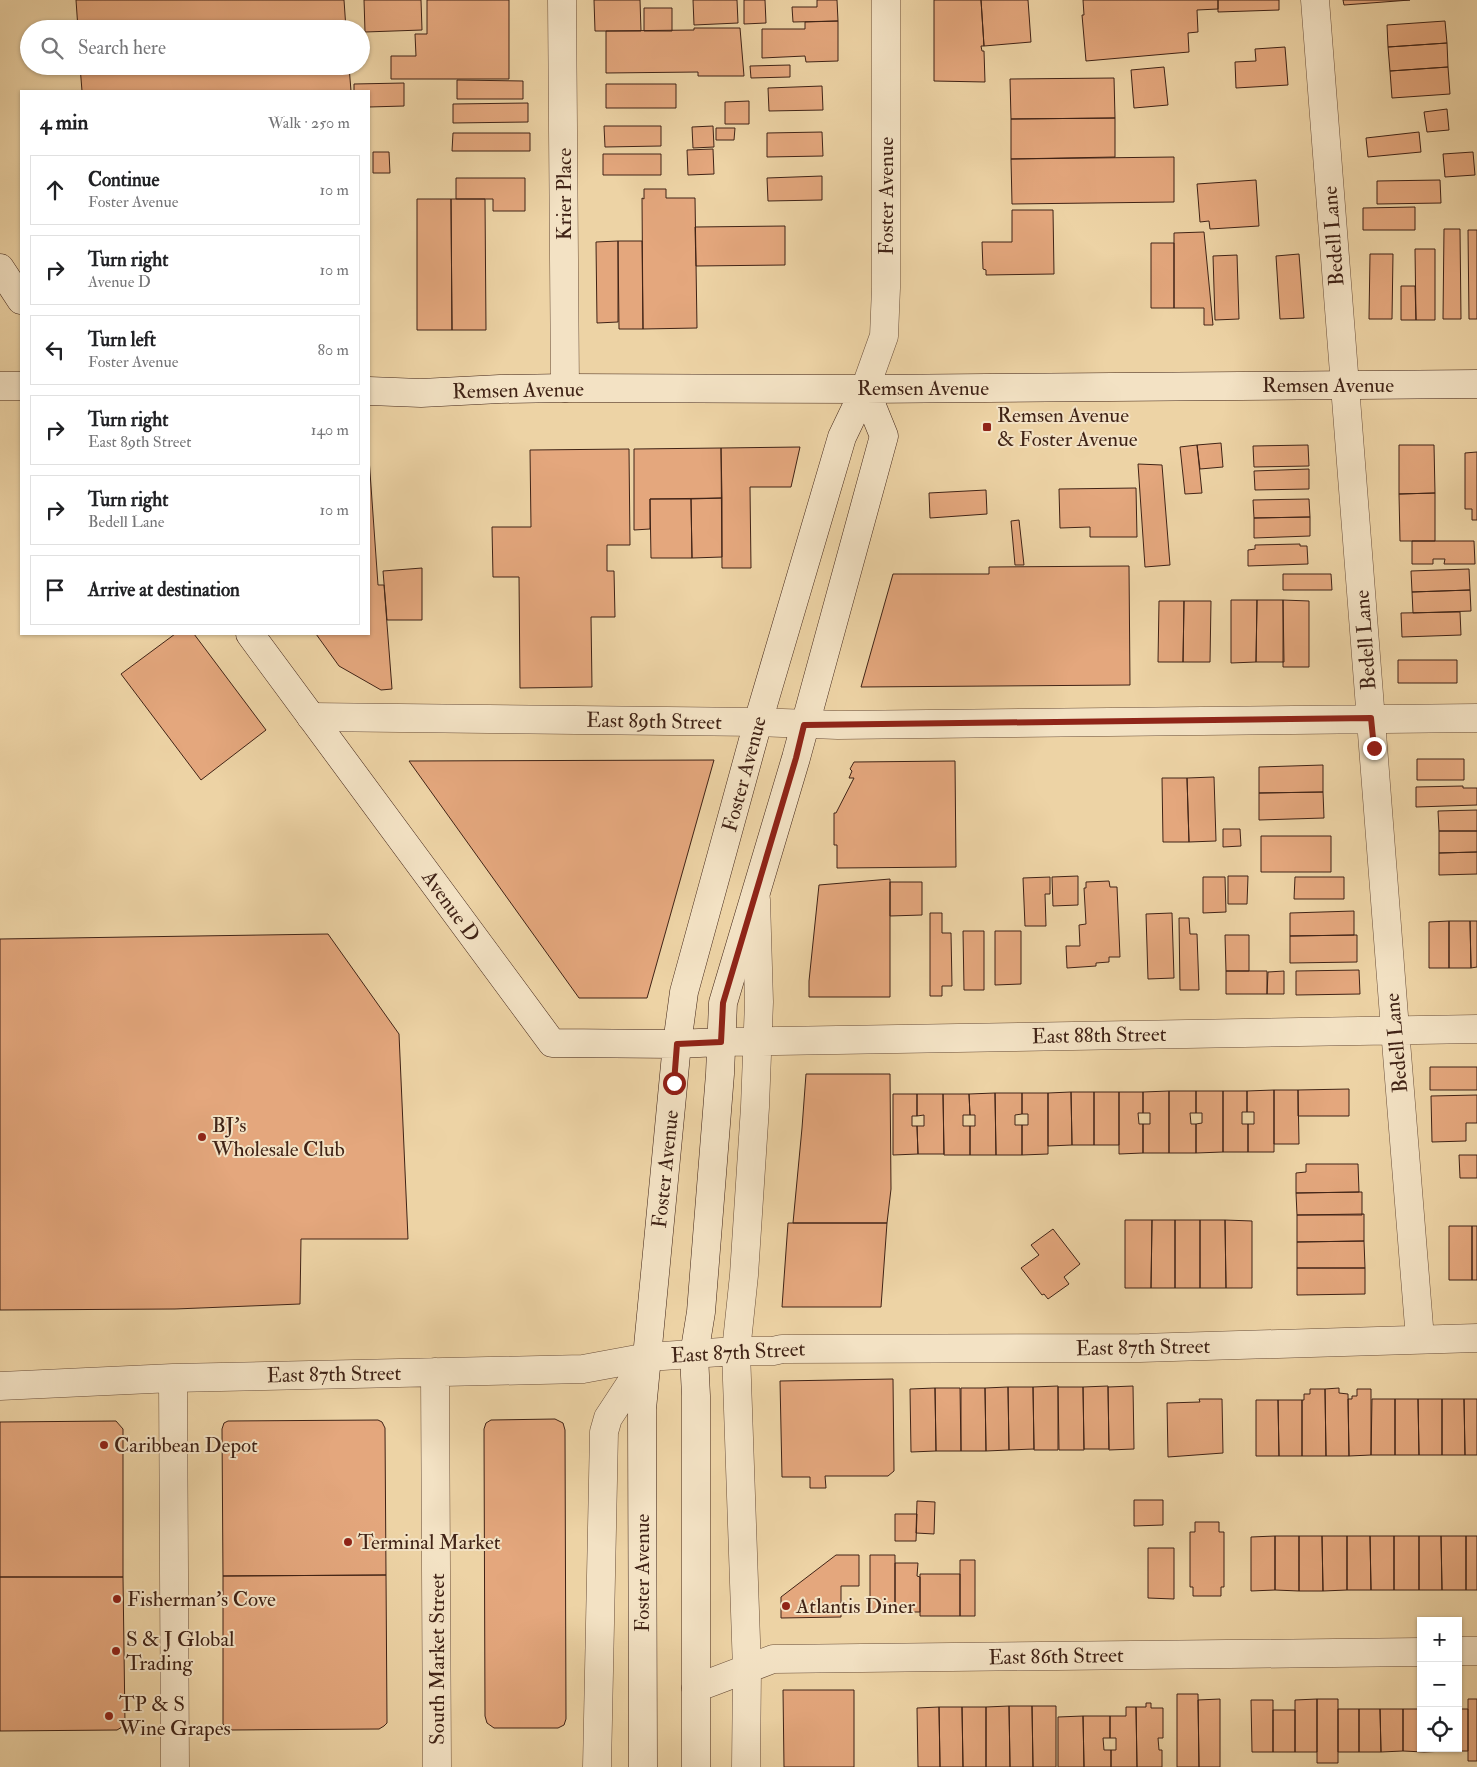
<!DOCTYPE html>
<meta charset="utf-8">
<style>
body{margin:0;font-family:"IM FELL Double Pica",serif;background:#f6f6f6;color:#202124}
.controls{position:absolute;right:15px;bottom:15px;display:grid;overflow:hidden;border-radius:0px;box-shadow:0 1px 4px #0004}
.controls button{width:45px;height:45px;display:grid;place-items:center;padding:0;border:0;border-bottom:1px solid #e0e0e0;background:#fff;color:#202124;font:25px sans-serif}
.stop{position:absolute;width:15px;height:15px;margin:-11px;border:4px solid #8f2418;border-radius:50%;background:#fff}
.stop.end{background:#8f2418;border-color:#fff;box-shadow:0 1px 5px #0008}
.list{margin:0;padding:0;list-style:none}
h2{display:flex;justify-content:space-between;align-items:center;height:65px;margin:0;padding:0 20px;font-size:21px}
h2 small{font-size:16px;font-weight:400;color:#757577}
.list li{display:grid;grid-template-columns:32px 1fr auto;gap:15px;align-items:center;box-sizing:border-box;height:70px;margin:0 10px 10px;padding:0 10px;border:1px solid #e0e0e0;border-radius:0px}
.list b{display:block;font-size:19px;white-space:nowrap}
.list p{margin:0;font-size:16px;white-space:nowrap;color:#757577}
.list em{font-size:16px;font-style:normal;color:#757577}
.icon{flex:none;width:28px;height:28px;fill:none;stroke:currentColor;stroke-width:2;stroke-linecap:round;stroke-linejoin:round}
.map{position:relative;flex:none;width:1477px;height:1767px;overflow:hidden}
.search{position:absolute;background:#fff;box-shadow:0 1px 4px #0004;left:20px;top:20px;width:350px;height:55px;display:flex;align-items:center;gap:12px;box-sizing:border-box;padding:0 18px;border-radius:28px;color:#757577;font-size:19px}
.panel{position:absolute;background:#fff;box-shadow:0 1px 4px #0004;left:20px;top:90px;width:350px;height:545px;border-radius:0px}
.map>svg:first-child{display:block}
.building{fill:#e4a77d;stroke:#402316}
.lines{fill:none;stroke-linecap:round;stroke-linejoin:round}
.minor-casing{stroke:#6b4f3a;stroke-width:29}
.secondary-casing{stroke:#402316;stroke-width:29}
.minor{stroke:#f3e2c4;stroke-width:28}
.secondary{stroke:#f3e2c4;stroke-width:28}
.route{stroke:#8f2418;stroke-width:6}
.poi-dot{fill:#8f2418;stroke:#f3e2c4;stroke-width:2}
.labels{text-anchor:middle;stroke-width:4;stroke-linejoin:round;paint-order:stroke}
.street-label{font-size:21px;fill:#402316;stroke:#f3e2c4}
.poi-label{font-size:21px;fill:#402316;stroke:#f3e2c4;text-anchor:start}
</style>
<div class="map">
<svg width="1477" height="1767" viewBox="0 0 1477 1767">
<rect width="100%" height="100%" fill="#edd3a5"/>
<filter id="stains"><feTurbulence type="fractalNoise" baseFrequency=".004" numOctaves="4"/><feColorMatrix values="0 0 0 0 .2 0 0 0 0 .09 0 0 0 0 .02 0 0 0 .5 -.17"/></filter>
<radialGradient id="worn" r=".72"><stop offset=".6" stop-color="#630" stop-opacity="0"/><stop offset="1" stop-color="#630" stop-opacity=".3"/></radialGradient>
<!-- building -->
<path class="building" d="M76,0H344L346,29H78Z
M364,0H421L422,30L365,32Z
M427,0H509V79H391V56H416L415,34H427Z
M594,0H640L641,31H595Z
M693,0H737L738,23L694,25Z
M744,0H765L766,23L744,24Z
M817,0H837L838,21L793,22L792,7H817Z
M934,0H981L984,46H981L982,51H984L985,82L934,81Z
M981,0H1028L1031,42L984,46Z
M1083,0H1218V9L1197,10L1198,32L1188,33L1189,52L1086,61L1082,15H1084Z
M1218,0H1279V10L1218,12Z
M1343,0H1410L1344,5Z
M644,8H672V31H644Z
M838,21V61L806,62L805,56L762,58V29H805V22Z
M1445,21L1447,43L1388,47L1387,25Z
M694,28H740L744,76H698V72L606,73V31L694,30Z
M1447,43L1448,67L1390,71L1388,47Z
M1285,47L1288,85L1236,88L1235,62L1256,61L1255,49Z
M790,65V77L751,78L750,66Z
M80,66H349L351,91H82Z
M1164,67L1168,105L1134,108L1131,70Z
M1448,67L1450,94L1392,98L1390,71Z
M1114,78L1115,118L1011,119L1010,79Z
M457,80L523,81V99H457Z
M404,83V106L369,107V91H354V84Z
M606,84H676V108H606Z
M822,86L823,110L769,111L768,88Z
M749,101V124H725V102Z
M528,103V122L453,123V104Z
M1447,109L1449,130L1427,132L1424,112Z
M1115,118V157L1011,159V119Z
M604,126H661V146L605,147Z
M713,126L714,147L693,148L692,127Z
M716,128H735L734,140H716Z
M822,132L823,156L767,157V133Z
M1419,132L1421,152L1368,157L1366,138Z
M453,133H530V151H452Z
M713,149L714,174L688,175L687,150Z
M373,152H389L390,173H373Z
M1473,152L1475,175L1445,177L1443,154Z
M603,154H661V175H603Z
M1174,157V202L1012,204L1011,159Z
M822,176V200L768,201L767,178Z
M456,178H525V211H493V199H456Z
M1256,180L1259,226L1210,229L1209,221L1200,222L1197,184Z
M1440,180L1441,203L1377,204V181Z
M644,189H666V198H695L697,328L643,329L642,198L644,199Z
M417,199H451L452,330H417Z
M451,199H485L486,330H452Z
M1415,207V230H1363V208Z
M1012,210H1053L1054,274L986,275V270L983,269L982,242H1012Z
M785,226V265L696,266L695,227Z
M1444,229H1460L1461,319H1443Z
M1468,230H1477V319H1469Z
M1204,232L1213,325H1204V308H1174V233Z
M618,241H642L643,329H619Z
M618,241V322L597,323L596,242Z
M1151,243H1174V308H1151Z
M1415,249H1435V320H1416Z
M1299,254L1304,318L1280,319L1276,256Z
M1370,254H1393L1392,319H1369Z
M1237,255L1239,319L1215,320L1213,256Z
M1401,286H1415L1416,320H1401Z
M1221,443L1223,467L1200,469L1197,445Z
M1197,445L1202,493L1185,494L1180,447Z
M1308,445L1309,466L1254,467L1253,446Z
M1399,445H1434L1435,493L1399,494Z
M800,447L791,487H750L751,568H722L721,448Z
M721,448L722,498L650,499V529L634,530V449Z
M629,449L630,545H607V571H614L615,617H591L592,687L520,688L519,577H493L492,527H531L530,450Z
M1477,452V520H1472V509H1465V453Z
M369,458L378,585H384L392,689L381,690L339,666L316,634H369Z
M1138,464L1162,465L1170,565L1145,567Z
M1309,469V489L1255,490L1254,471Z
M1136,488L1137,537H1090V527L1060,528L1059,489Z
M986,490L987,514L930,518L929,493Z
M1435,493V541H1400L1399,494Z
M722,498V557L692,558L691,499Z
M650,499H691L692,558H651Z
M1309,499L1310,517L1254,518L1253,500Z
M1310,517V536L1254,538V518Z
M1019,520L1024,565H1015L1011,521Z
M1412,541H1474L1475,564H1444L1445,559H1433V564H1412Z
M1300,544V546H1307L1308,564L1248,566V550L1255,549V545Z
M1129,566L1130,685L861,687L893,574H989V567Z
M422,568V620H387L383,571Z
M1469,569L1470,590L1412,592L1411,571Z
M1283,574H1331L1332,590H1283Z
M1470,590L1471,611L1413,613L1412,592Z
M1231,600H1257L1256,662L1231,663Z
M1257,600H1283L1284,662H1256Z
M1283,600L1309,601V667H1283Z
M1159,601H1184L1183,662H1158Z
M1184,601H1211L1210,662H1183Z
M1460,612L1461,635L1402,637L1401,613Z
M175,634H194L266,730L201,780L121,674Z
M1398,660H1457V683H1398Z
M1417,759H1464V780H1417Z
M714,760L647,998H579L409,761Z
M955,761L956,867L837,868V845H834V813H836L854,778H849L852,771L850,769L854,762Z
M1323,765V792L1259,793V767Z
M1214,777L1216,841L1189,842L1187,778Z
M1162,778H1187L1189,842H1163Z
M1463,786V788H1477V805L1416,807V787Z
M1323,792L1324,818L1259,820V793Z
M1477,810V831H1439L1438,811Z
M1223,829H1240L1241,846L1223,847Z
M1439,831H1477V852L1439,853Z
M1261,836H1331V872H1261Z
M1477,852V874L1439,875V853Z
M1078,876V905L1053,906L1052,877Z
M1228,876H1248L1247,904H1228Z
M1050,877V894H1045L1046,926H1025L1023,878Z
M1203,877H1225L1226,912L1203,913Z
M1295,877H1344V899H1294Z
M890,879V997H809V981L819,885Z
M1109,881L1110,887H1117L1120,957H1109V962L1096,963V966L1067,968L1066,946H1080L1079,925L1086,924L1084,888H1086V882Z
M890,882H922V915L890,916Z
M1354,911V935L1290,936V913Z
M930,913H942V933H951L952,986H942V996H930Z
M1172,913L1174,978L1148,979L1146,914Z
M1179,918H1189L1190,934H1197L1199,990H1180Z
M1449,921V968H1429V922Z
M1449,921H1470L1471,968H1449Z
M1470,921H1477V967L1471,968Z
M963,931H984V990H964Z
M995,931H1021V984L995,985Z
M328,934L399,1034L408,1239H301L300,1304L175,1309L0,1310V939Z
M1225,935H1249V971H1226Z
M1357,935V962L1290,963V936Z
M1359,970L1360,994L1296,995V971Z
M1226,971H1267V994H1226Z
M1284,971V994H1267L1268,972Z
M1430,1067H1477V1090H1430Z
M806,1074H890L891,1189L887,1223H793L802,1128Z
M1349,1089V1116H1298V1090Z
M1274,1090V1152H1248V1124H1254V1112H1247V1091Z
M1274,1090H1298L1299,1144H1274Z
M1169,1091V1153H1143V1124H1150V1113H1143V1092Z
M1169,1091H1196V1113H1190L1191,1124H1196V1153H1169Z
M1196,1091H1223V1152L1196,1153V1124L1202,1123V1113H1196Z
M1223,1091H1247V1112H1242V1124H1248V1152H1223Z
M1071,1092L1072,1145L1048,1146V1093Z
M1071,1092H1094V1145H1072Z
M1094,1092H1119V1145H1094Z
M1119,1092H1143V1113H1138L1139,1124H1143V1153L1119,1154Z
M995,1093L996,1155H970V1126H975V1115H970L969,1094Z
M995,1093H1022V1114L1015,1115V1125H1022V1155H996Z
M1022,1093H1048V1154L1022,1155V1125H1028V1114H1022Z
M893,1094H917V1116H912V1126H917L918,1154L893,1155Z
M917,1094H943L944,1154H918L917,1126H924V1115L917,1116Z
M943,1094H969L970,1115H963V1126H970V1155H944Z
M1477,1095V1123H1466V1141L1432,1142L1431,1096Z
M1459,1155H1477V1178H1460Z
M1306,1164H1358L1359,1192L1296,1193V1173L1306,1172Z
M1362,1192V1215H1297L1296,1193Z
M1364,1214V1241L1297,1242V1215Z
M1125,1220H1152L1151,1288H1125Z
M1152,1220H1175V1288H1151Z
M1175,1220H1200V1288H1175Z
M1200,1220H1225L1226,1288H1200Z
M1225,1220L1252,1221V1288H1226Z
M788,1223H887L881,1307H782Z
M1449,1226H1472V1280H1449Z
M1472,1226H1477V1280H1472Z
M1053,1229L1080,1264L1064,1277L1069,1284L1048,1299L1044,1294L1042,1295L1021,1268L1039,1255L1031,1245Z
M1364,1241L1365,1268H1297V1242Z
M1297,1268H1365V1294L1297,1295Z
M893,1379L894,1471L888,1476H825L826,1488H810V1477H782L780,1381Z
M1058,1386V1450H1034L1033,1387Z
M1108,1386L1109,1449H1084L1083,1387Z
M1133,1386L1134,1449L1109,1450L1108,1387Z
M1008,1387L1009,1450L986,1451L985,1388Z
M1008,1387H1033L1034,1449L1009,1450Z
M1058,1387H1083L1084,1450H1059Z
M935,1388L936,1451L911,1452L910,1389Z
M935,1388H960L961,1451H936Z
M961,1388H985L986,1451H961Z
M1339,1388V1393L1348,1394L1349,1456H1326L1325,1389Z
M1310,1389H1325L1326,1456H1302V1400H1304V1394H1310Z
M1357,1389H1371V1455L1349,1456L1348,1399H1352V1396H1357Z
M1199,1399H1222L1223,1453L1168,1457L1167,1403L1200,1402Z
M1372,1399H1395V1455H1371Z
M1395,1399H1418L1419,1455H1395Z
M1418,1399H1442V1455H1419Z
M1442,1399H1464L1465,1455H1442Z
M1464,1399H1477V1455H1465Z
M1256,1400H1278L1279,1456H1256Z
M1278,1400H1302V1456H1279Z
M555,1419L563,1423L565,1430L566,1719L564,1725L558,1728H494L487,1723L485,1716L484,1429L486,1423L491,1420Z
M378,1420L382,1422L385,1428L386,1575L223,1576L222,1429L224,1423L228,1421Z
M116,1421L123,1429V1577H0V1422Z
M1134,1500H1163V1525L1134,1526Z
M917,1501L935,1502L934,1534L916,1533Z
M895,1514H917L916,1541H895Z
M1195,1522H1219V1532H1224V1587H1221V1596H1193V1587H1190V1532H1195Z
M1275,1536V1590L1251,1591V1537Z
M1275,1536H1299V1591L1275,1590Z
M1299,1536H1322L1323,1591H1299Z
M1322,1536H1347V1590L1323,1591Z
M1347,1536H1370L1371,1590H1347Z
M1370,1536H1394V1590H1371Z
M1394,1536H1419V1590H1394Z
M1419,1536H1441L1442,1590H1419Z
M1441,1536H1466V1590H1442Z
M1466,1536H1477V1590H1466Z
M1148,1548H1174V1599L1148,1598Z
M836,1555H859V1586H841V1617L781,1618V1597Z
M870,1555H895V1612L870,1611Z
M960,1560H975V1616H960Z
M895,1563H918L917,1576L920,1577V1612H895Z
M920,1574H960V1616H920Z
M386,1575L387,1723L384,1726L379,1729L232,1730L225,1726L223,1724V1576Z
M0,1577H123L125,1724L122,1727L117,1730L0,1731Z
M783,1690H854V1767H784Z
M1177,1694H1198L1199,1767H1177Z
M1220,1699V1767H1199L1198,1700Z
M1317,1699V1752H1295V1700Z
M1317,1699H1338V1763H1317Z
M1468,1699H1477V1761H1468Z
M1251,1700H1273V1752H1252Z
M1146,1703H1151V1708H1163V1738H1158L1159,1750H1162V1767H1137L1136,1707H1146Z
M1009,1706L1010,1767H986V1707Z
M1009,1706H1032L1033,1767H1010Z
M1032,1706H1056V1767H1033Z
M939,1707L940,1767H918L917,1708Z
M939,1707H962L963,1767H940Z
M962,1707H986V1767H963Z
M1126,1707H1136L1137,1767H1111V1750H1116V1738H1110V1716H1126Z
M1338,1709H1359V1752H1338Z
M1359,1709H1380L1381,1752H1359Z
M1380,1709H1403V1751L1381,1752Z
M1403,1709H1421V1748H1424V1752L1403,1751Z
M1458,1709H1468V1751H1446V1748H1458Z
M1273,1710H1295V1752H1273Z
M1083,1716L1084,1767H1058V1717Z
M1083,1716H1110V1738H1103L1104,1750H1111V1767H1084Z
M1424,1748H1446V1751L1424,1752Z"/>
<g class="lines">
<defs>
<path id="minor" d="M562,0L565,388
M1315,0L1395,1029L1420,1339
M865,389L884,336L886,288V0
M311,717L758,722L838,725L1477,718
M721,1042L1477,1029
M435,1372L437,1767
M173,1378L175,1767
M0,1386L173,1378L583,1369L648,1357L736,1351H773L782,1349L1140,1348L1477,1338
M1458,1651H1477
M696,1688L773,1659L1421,1652
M597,1767L604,1432L608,1418L648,1357
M746,1767L747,1669L736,1351L744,1275L755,1107L759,1002L756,900"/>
<path id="secondary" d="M0,268L21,300
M0,386H21
M369,391L421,393L500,389L565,388L865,389L1477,384
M250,634L552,1043L677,1044L721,1042
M643,1767L642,1409L677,1044L684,992L758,722L842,437L865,389
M696,1767V1396L694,1355L701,1312L720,1074L723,1003L796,758L884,436L865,389"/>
</defs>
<!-- minor casing -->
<use href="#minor" class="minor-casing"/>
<!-- secondary casing -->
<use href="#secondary" class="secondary-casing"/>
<!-- minor -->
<use href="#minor" class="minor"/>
<!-- secondary -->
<use href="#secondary" class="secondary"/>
</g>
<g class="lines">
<!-- route -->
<path class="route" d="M674,1083L677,1044L721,1042L723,1003L796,758L804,725L1371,718L1374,748"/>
</g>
<!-- markers -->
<g class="poi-dot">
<rect x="982" y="422" width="10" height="10" rx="2.5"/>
<circle cx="202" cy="1137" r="5"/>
<circle cx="104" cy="1445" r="5"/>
<circle cx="348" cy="1542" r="5"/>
<circle cx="117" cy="1599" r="5"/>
<circle cx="786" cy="1606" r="5"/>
<circle cx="116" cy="1651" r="5"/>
<circle cx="109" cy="1716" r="5"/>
</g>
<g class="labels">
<!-- street labels -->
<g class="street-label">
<text transform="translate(564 194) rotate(-90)" y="7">Krier Place</text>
<text transform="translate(886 196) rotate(-90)" y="7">Foster Avenue</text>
<text transform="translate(1333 236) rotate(-94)" y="7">Bedell Lane</text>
<text x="1328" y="392">Remsen Avenue</text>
<text x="923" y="395">Remsen Avenue</text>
<text transform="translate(518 390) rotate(-1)" y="7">Remsen Avenue</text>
<text transform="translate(1365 640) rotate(-94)" y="7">Bedell Lane</text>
<text transform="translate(654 721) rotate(1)" y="7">East 89th Street</text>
<text transform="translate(744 774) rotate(-75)" y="7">Foster Avenue</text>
<text transform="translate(451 906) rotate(54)" y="7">Avenue D</text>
<text transform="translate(1099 1035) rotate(-1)" y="7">East 88th Street</text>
<text transform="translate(1396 1043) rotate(-95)" y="7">Bedell Lane</text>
<text transform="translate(665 1169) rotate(-84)" y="7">Foster Avenue</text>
<text transform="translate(1143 1347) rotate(-1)" y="7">East 87th Street</text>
<text transform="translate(738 1352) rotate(-3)" y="7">East 87th Street</text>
<text transform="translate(334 1374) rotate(-1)" y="7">East 87th Street</text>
<text transform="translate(642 1573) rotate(-90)" y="7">Foster Avenue</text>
<text transform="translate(1056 1656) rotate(-1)" y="7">East 86th Street</text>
<text transform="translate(437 1659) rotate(-90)" y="7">South Market Street</text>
</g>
<!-- poi labels -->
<g class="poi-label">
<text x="997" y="422">Remsen Avenue<tspan x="997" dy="24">&amp; Foster Avenue</tspan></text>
<text x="212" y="1132">BJ's<tspan x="212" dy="24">Wholesale Club</tspan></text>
<text x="114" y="1452">Caribbean Depot</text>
<text x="358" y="1549">Terminal Market</text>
<text x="127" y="1606">Fisherman's Cove</text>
<text x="796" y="1613">Atlantis Diner</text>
<text x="126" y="1646">S &amp; J Global<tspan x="126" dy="24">Trading</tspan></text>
<text x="119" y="1711">TP &amp; S<tspan x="119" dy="24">Wine Grapes</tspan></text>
</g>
</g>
<rect width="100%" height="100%" filter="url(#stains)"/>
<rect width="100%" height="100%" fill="url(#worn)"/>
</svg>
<div class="controls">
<button>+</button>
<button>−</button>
<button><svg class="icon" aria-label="locate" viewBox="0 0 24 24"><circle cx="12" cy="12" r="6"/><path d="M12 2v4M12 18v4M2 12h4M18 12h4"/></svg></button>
</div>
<div class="stop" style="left:674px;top:1083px"></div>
<div class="stop end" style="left:1374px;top:748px"></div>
<div class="search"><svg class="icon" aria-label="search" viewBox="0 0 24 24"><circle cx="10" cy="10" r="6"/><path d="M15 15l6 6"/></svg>Search here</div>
<section class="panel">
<h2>4 min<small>Walk · 250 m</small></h2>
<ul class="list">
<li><svg class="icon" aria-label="ahead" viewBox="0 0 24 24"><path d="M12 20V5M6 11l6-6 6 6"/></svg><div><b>Continue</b><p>Foster Avenue</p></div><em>10 m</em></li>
<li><svg class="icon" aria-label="right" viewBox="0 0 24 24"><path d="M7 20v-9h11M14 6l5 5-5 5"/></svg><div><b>Turn right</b><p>Avenue D</p></div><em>10 m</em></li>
<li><svg class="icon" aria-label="left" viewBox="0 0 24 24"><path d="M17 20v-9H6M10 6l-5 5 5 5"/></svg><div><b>Turn left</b><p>Foster Avenue</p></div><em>80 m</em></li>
<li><svg class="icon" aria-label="right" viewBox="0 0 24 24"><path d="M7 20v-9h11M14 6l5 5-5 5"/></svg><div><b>Turn right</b><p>East 89th Street</p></div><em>140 m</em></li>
<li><svg class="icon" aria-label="right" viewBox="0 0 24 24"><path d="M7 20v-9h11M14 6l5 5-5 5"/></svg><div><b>Turn right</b><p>Bedell Lane</p></div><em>10 m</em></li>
<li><svg class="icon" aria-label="arrive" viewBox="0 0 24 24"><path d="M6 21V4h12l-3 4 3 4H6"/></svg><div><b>Arrive at destination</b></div></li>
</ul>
</section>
</div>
